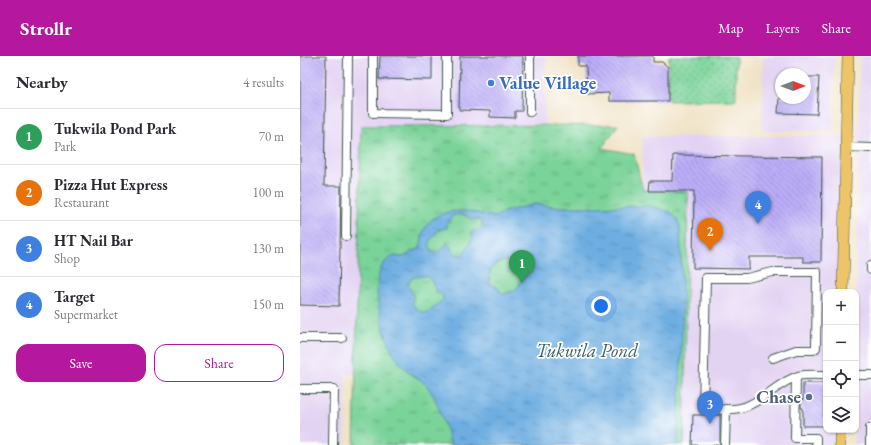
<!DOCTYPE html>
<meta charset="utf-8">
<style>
body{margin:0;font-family:"EB Garamond",serif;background:#f2f2f3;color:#2b2b33}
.controls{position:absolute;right:12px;bottom:12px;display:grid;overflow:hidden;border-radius:8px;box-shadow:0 1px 3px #0004}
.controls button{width:36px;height:36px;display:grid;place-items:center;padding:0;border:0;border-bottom:1px solid #e1e1e2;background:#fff;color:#2b2b33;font:20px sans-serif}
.compass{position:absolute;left:475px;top:12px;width:36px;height:36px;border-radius:50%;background:#fff;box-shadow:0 1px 3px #0004;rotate:90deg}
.you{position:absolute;left:301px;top:250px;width:14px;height:14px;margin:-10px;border:3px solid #fff;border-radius:50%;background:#1a73e8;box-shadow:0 0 0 6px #1a73e833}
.badge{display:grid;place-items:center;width:26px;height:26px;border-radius:50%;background:#b5179e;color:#fff;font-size:13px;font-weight:700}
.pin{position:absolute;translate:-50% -33px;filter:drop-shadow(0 1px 2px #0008)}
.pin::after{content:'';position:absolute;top:21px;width:14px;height:12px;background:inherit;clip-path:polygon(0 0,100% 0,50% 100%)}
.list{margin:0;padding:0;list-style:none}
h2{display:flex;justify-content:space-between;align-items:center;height:52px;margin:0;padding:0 16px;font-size:17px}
h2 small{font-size:13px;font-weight:400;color:#7c7c81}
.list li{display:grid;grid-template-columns:26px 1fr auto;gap:12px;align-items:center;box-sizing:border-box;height:56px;padding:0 16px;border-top:1px solid #e1e1e2}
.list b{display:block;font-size:15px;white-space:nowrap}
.list p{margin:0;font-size:13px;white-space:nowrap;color:#7c7c81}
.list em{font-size:13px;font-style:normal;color:#7c7c81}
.actions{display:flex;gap:8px;padding:12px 16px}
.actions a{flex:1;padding:9px 0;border:1px solid #b5179e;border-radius:12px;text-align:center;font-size:14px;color:#b5179e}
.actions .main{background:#b5179e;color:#fff}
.icon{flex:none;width:22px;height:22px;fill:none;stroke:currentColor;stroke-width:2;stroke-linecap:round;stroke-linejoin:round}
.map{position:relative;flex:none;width:571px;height:389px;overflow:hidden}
header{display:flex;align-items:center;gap:24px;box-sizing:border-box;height:56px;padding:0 20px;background:#b5179e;color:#fff}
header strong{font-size:19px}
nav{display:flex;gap:22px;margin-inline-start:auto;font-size:14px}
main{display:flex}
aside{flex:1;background:#fff}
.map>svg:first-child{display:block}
.built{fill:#e3d3f3;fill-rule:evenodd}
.grass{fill:url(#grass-dots);stroke:#4c8866}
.park{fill:url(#park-tufts);stroke:#4c8866}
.water{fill:url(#water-ripples);stroke:#46758a;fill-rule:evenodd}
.building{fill:url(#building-back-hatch)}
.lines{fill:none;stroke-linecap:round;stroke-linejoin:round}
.minor-casing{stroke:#3e564a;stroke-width:10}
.major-casing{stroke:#3e564a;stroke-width:12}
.minor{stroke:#fff;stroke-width:8}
.major{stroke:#eec469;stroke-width:11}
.shop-dot{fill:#3f7fe0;stroke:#fff;stroke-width:1.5}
.service-dot{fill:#5c6f8a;stroke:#fff;stroke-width:1.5}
.labels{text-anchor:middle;stroke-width:3.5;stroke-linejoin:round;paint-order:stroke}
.shop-label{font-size:18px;font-weight:bold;fill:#366cbe;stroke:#fff;text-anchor:start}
.service-label{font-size:18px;font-weight:bold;fill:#4e5e75;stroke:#fff;text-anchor:end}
.water-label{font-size:19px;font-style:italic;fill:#365f68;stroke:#fff}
</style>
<header>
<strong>Strollr</strong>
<nav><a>Map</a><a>Layers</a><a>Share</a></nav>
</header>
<main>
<aside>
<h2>Nearby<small>4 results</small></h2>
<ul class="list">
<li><span class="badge" style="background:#2e9e5b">1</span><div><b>Tukwila Pond Park</b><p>Park</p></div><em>70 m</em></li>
<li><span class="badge" style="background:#e8710a">2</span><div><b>Pizza Hut Express</b><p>Restaurant</p></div><em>100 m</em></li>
<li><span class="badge" style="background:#3f7fe0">3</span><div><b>HT Nail Bar</b><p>Shop</p></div><em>130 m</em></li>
<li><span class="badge" style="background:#3f7fe0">4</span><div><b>Target</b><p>Supermarket</p></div><em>150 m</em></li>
</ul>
<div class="actions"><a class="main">Save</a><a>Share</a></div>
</aside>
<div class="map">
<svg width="571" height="389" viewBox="0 0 571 389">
<defs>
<pattern id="grass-dots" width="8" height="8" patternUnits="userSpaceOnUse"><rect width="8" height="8" fill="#7ad399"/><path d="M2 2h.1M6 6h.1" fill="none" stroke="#63ac7e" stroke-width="1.8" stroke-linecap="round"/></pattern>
<pattern id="park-tufts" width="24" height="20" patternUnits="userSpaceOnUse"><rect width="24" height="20" fill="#7ad399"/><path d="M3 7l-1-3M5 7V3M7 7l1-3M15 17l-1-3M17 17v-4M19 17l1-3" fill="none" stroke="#63ac7e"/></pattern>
<pattern id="water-ripples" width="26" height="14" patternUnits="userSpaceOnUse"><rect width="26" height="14" fill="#6dade1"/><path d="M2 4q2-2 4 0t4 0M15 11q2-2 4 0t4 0" fill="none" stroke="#598eb7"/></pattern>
<pattern id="building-back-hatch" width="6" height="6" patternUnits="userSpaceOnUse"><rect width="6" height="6" fill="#bcadf8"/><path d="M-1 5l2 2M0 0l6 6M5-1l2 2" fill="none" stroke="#988eca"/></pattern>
</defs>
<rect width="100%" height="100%" fill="#fff"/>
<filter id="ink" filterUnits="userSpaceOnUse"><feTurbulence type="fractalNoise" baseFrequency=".025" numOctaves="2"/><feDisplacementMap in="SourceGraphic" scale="8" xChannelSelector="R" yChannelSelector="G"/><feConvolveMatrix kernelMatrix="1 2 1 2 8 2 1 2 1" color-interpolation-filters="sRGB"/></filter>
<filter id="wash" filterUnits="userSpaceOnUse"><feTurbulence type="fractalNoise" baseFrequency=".012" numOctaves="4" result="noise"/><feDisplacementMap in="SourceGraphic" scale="16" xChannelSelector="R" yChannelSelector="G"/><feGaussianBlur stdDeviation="0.9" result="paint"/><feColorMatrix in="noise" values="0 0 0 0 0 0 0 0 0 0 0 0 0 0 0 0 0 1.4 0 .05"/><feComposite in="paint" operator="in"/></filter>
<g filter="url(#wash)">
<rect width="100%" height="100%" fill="#f0e2c5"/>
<!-- built -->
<path class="built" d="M0,0H246L245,69L61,70L55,318H46L45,389H0Z
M463,0H534L532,75H462ZM481,18H505V42H481Z
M560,0H571V389H554V374H556V241Z
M342,80H546L544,236H526V374H542V389H384L388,136L343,134Z"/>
<!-- grass -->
<path class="grass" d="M369,0H436V44L369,45Z"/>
<!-- park -->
<path class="park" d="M318,69L302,92L334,98L343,134L388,136L384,389H54L61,70Z"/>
<!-- water -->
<path class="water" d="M235,148L261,151L350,150L371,156L378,165L380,172L383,249L378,389H151C145,373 138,342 127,330C123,324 115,321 110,317C105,313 99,306 96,301C83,282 70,231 82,210C84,206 89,203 93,200L103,201L120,192C122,186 121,179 124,174C138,147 171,155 195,161L204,156ZM153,159H164L171,163H176L182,165V171L178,175H173L171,176L173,182L164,197L161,199L155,198L148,187L143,191L138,197L132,196C129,190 128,183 135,180L137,174L147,172V168ZM204,205C231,206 225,235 205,238L201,237L198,232L190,227C187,215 192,209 204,205ZM126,220L131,224L136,235C141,238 144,238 143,244C131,252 125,266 112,247L114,241L108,229C111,219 118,221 126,220Z"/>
<g id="blocks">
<!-- building -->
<path class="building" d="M0,0H26L24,130H41L39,250L0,249Z
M80,0H132V24L79,23Z
M160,0H223L222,55H215V62L190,61V55L159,54Z
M278,0H353V6H362L368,11V45H309V37L287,38L286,10H278Z
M505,21H519L517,58L478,57L479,42H505Z
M373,99L522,101L521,206H503V201H449V213L393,212L394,135H349L350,125H372Z
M503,327H524V370H503V352H501V343L503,344Z
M393,359H420V389H392Z"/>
</g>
</g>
<g filter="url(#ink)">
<use href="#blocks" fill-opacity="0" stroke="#3e564a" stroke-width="1"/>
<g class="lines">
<defs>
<path id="minor" d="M73,0V57L147,58V0
M230,0V56
M546,91L571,92
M46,180L48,0
M571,209V214
M0,282H42
M473,302L496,294H513L516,292L517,216H473L447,222H406L403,353C416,353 431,355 444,351C464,345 478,326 498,320C507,318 517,319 526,319
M556,319H571
M496,321L495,382H516V389
M0,333H34L33,389
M425,389L426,353
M570,389V372H571"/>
<path id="major" d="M543,236L548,0
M540,389V374"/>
</defs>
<!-- minor casing -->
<use href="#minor" class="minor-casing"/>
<!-- major casing -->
<use href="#major" class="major-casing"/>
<!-- minor -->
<use href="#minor" class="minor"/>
<!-- major -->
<use href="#major" class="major"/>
</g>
</g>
<!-- markers -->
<circle class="shop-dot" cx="191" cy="27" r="4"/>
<circle class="service-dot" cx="509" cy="341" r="4"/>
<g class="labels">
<!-- shop labels -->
<g class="shop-label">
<text x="199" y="33">Value Village</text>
</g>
<!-- service labels -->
<g class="service-label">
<text x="501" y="347">Chase</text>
</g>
<!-- water labels -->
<g class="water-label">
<text x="287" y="301">Tukwila Pond</text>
</g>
</g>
</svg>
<div class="controls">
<button>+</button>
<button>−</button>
<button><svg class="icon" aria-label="locate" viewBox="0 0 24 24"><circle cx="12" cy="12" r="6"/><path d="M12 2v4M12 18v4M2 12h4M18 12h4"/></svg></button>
<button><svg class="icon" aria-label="layers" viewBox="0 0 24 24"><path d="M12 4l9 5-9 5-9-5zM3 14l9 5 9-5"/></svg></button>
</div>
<svg class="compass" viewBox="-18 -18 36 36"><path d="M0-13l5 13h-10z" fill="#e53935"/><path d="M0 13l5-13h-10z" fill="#7c7c81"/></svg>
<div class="you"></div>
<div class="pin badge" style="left:222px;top:227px;background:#2e9e5b">1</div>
<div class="pin badge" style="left:410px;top:195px;background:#e8710a">2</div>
<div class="pin badge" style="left:410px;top:368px;background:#3f7fe0">3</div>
<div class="pin badge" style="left:458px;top:168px;background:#3f7fe0">4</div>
</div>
</main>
